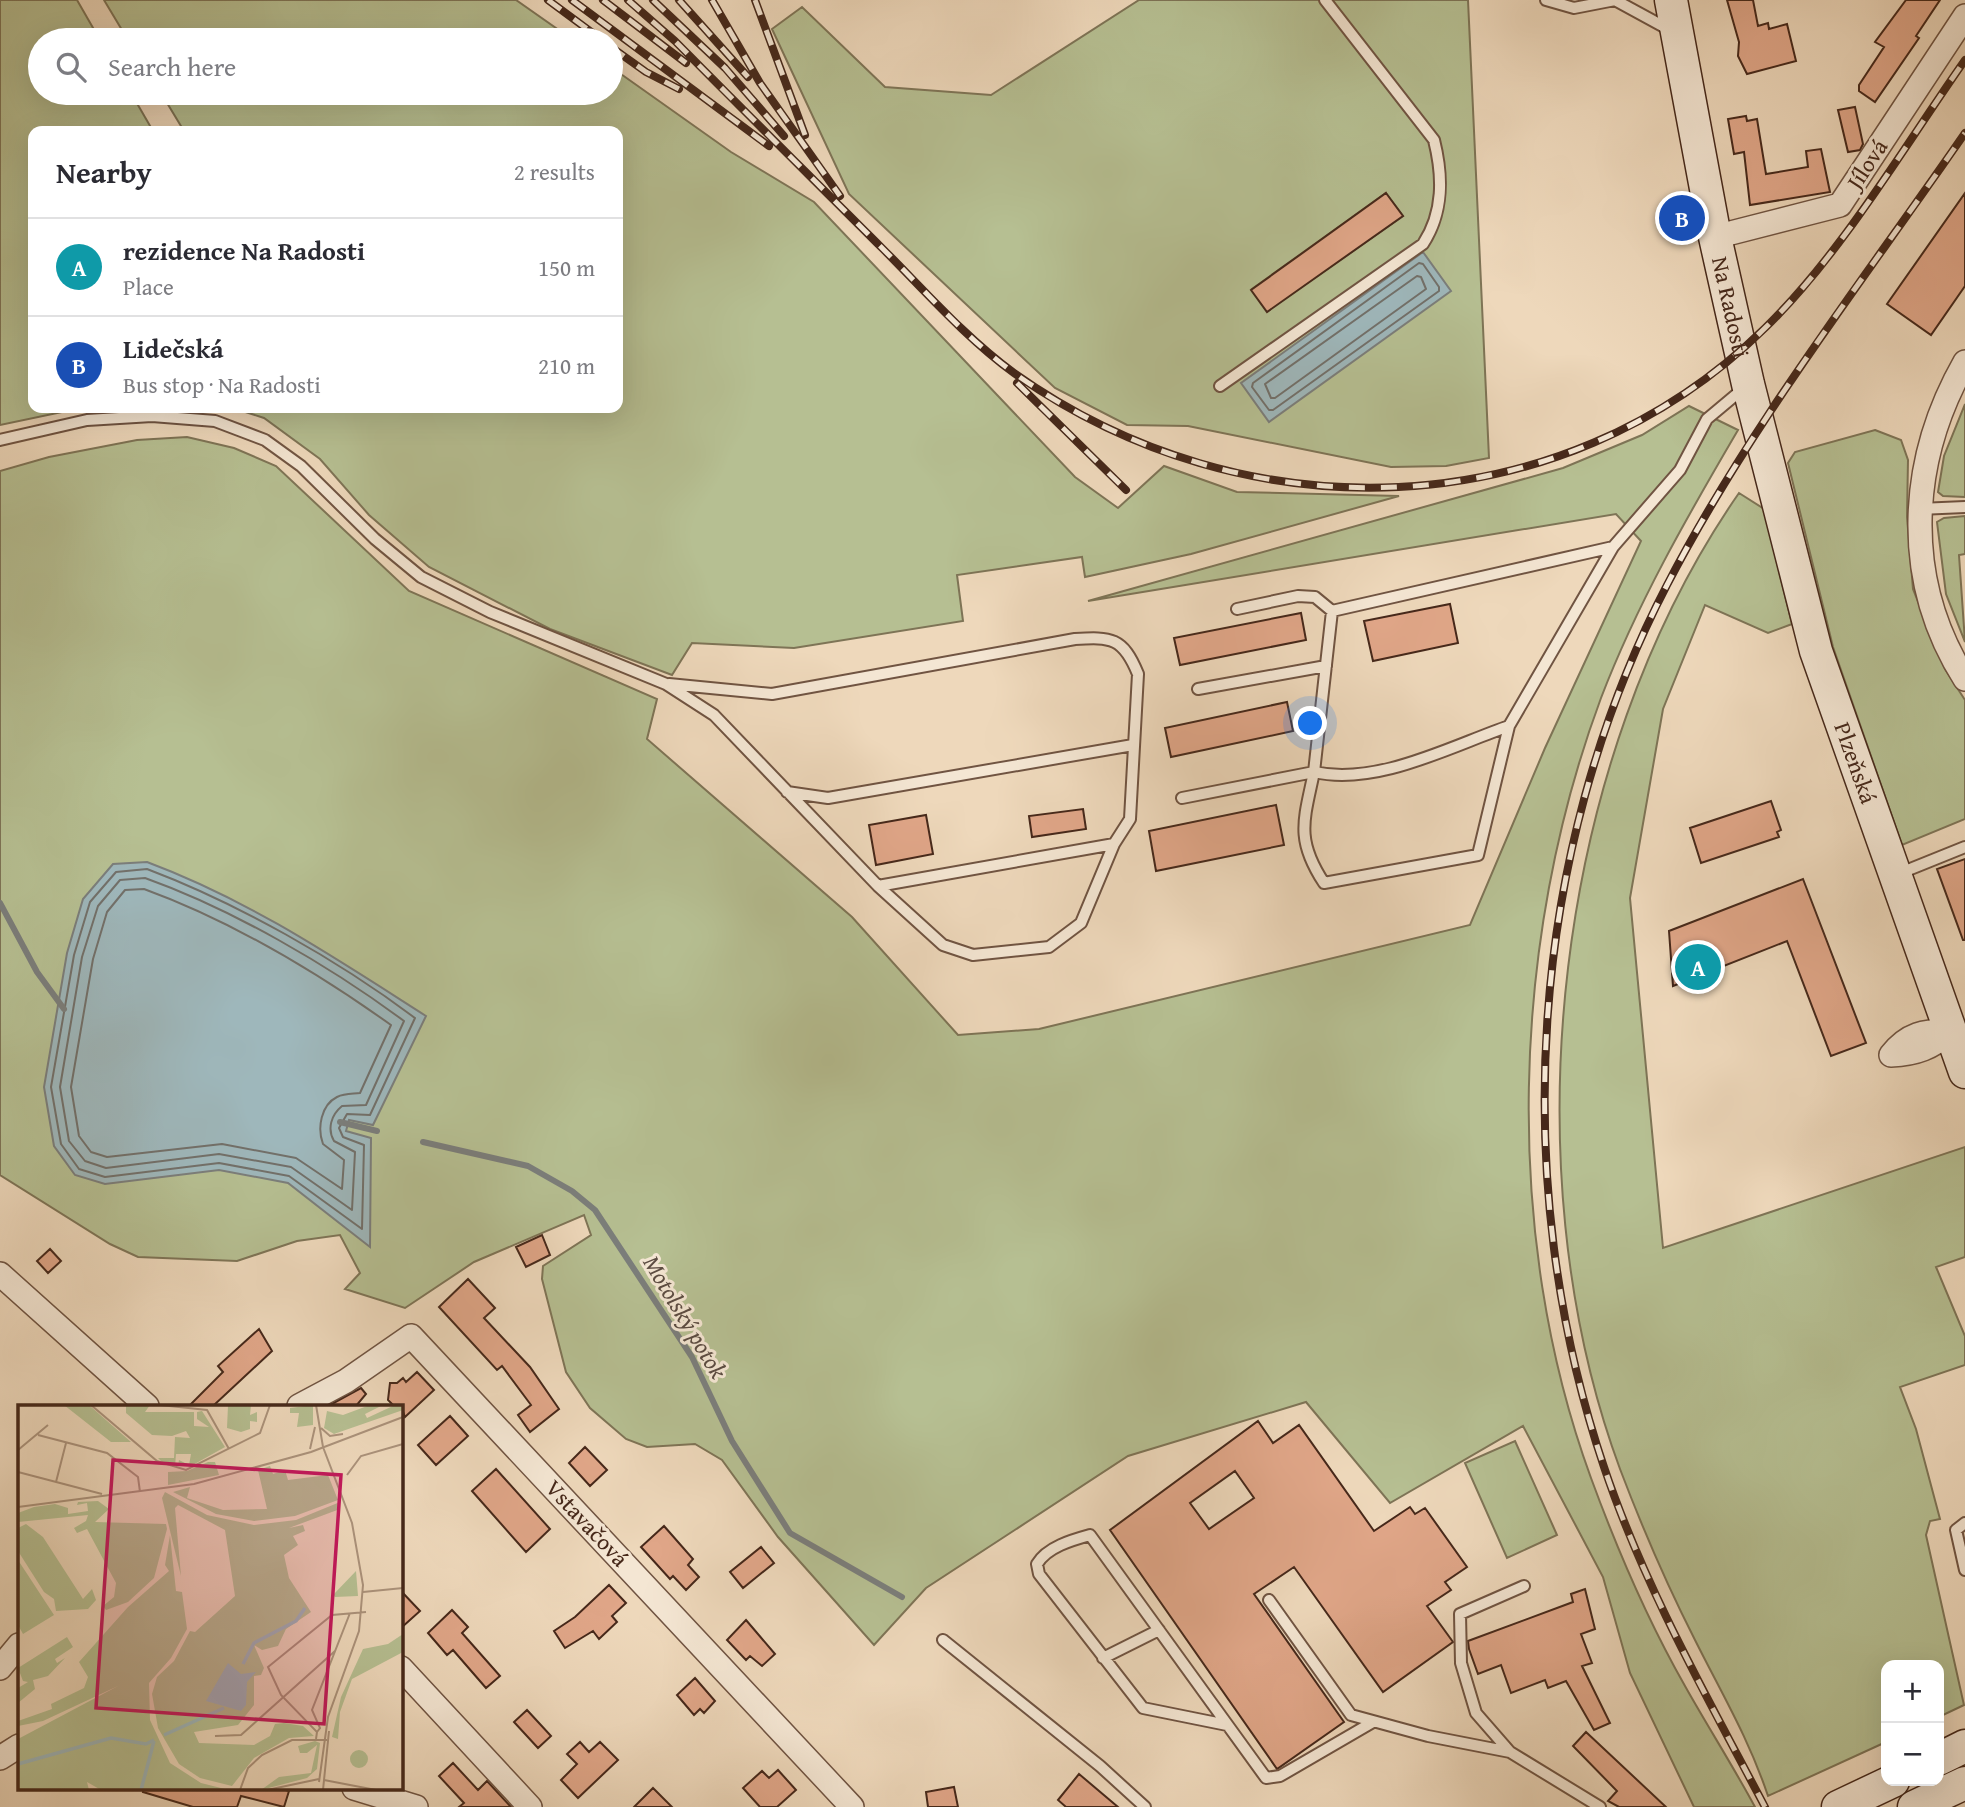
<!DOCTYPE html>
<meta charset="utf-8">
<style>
body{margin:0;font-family:"Gentium Book Plus",serif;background:#f7f7f7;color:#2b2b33}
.controls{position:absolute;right:21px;bottom:21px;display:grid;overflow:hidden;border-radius:14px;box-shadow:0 7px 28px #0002}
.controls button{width:63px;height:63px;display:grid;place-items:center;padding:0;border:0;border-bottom:2px solid #e1e1e2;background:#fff;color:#2b2b33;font:35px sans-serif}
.you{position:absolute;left:1311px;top:724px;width:24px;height:24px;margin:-18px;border:5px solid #fff;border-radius:50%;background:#1a73e8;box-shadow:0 0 0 10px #1a73e833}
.badge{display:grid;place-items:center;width:46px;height:46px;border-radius:50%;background:#111827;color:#fff;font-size:23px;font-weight:700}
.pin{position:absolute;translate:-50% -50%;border:4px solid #fff;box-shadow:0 2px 7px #0006}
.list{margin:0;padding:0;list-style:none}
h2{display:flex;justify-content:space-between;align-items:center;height:91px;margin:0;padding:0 28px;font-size:30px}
h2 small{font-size:23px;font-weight:400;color:#7c7c81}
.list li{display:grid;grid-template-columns:46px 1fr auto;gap:21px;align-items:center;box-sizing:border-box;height:98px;padding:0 28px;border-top:2px solid #e1e1e2}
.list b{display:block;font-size:26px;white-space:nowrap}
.list p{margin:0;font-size:23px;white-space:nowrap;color:#7c7c81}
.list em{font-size:23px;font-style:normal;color:#7c7c81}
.icon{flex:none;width:38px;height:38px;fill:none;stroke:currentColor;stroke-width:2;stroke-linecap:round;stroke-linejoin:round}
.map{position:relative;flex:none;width:1965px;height:1807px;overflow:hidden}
.search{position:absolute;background:#fff;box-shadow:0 7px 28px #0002;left:28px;top:28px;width:595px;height:77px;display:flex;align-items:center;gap:18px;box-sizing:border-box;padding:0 24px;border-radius:38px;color:#7c7c81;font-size:26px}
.panel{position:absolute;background:#fff;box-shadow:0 7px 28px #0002;left:28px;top:126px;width:595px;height:287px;border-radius:14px}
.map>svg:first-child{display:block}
.green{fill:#b6bf92;stroke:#7e7456;stroke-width:2;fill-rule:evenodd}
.water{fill:#9eb7bb;stroke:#7b7e7b;stroke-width:2}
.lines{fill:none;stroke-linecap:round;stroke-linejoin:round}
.shore{stroke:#72706a;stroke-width:2}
.stream{stroke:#7b7e7b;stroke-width:6}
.building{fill:#e0a688;stroke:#46281a;stroke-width:2;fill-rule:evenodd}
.service-casing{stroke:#705442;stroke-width:14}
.minor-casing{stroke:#705442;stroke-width:26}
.secondary-casing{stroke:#46281a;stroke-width:35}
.service{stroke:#f4e6d3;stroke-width:10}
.minor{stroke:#f4e6d3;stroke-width:23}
.secondary{stroke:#f4e6d3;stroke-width:32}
.rail-casing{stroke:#46281a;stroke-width:8}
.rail{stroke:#f4e6d3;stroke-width:5;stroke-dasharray:16;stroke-linecap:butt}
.labels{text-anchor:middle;stroke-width:6;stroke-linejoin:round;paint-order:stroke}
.street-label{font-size:23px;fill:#46281a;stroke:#f4e6d3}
.water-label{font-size:24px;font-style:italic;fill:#5c4c42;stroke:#f4e6d3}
.inset-river{fill:none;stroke:#9eb7bb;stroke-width:3.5}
.inset-road{fill:none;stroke:#ab927b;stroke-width:2}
.view{fill:#c2185b;fill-opacity:0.15;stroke:#c2185b;stroke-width:3.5}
.inset-edge{fill:none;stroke:#46281a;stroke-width:3.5}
</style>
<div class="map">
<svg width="1965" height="1807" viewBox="0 0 1965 1807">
<rect width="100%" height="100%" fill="#eed8bb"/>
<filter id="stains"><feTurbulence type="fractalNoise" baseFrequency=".00286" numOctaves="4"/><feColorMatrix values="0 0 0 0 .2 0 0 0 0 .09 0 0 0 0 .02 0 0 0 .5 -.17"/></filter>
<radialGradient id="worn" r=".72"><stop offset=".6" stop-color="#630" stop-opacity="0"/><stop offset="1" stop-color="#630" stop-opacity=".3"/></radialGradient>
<!-- green -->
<path class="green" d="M0,0H77L100,40H40V93H131L153,131H33V408H81L0,425Z
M104,0H516L573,40H128Z
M1139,0H1468L1489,458L1446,466L1391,467L1188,426L1127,425L1055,388L849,194L772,29L802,7L885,87L991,95ZM1386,193L1403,216L1267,311L1252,289Z
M611,67L731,152L814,202L1075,477L1118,508L1164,466L1237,492L1399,496L1191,554L1085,577L1082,557L957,575L963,621L794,648L692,643L672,675L550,629L429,567L369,515L320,459L264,418L233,408H618V131H184L161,93H611Z
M1965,404V497L1943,496L1938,492L1944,456Z
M1689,406L1738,430C1687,517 1637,604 1601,698C1511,940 1502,1235 1591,1478C1617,1549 1648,1621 1685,1686C1708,1727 1733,1766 1755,1807H1694L1630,1673L1603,1577L1523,1426L1390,1503L1306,1402L1128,1456L926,1588L874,1645L778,1537L722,1460L695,1444L647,1447L626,1439L590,1408L566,1372L542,1279L543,1266L591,1235L584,1215L474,1262L405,1308L345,1289L360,1273L340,1235L297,1241L237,1261L138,1257L110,1244L0,1175V471L49,457L137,440L187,437L234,448L276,466L409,591L657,699L647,739L852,917L958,1035L1039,1029L1470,925L1545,748L1641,541L1616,514L1088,601L1563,468L1642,435Z
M1875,430L1901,440L1908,460L1907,517L1913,589L1945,669L1965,700V819L1902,845L1833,647L1788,463L1795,452Z
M1739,493L1764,509L1792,624L1768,633L1705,605L1663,709L1630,898L1663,1248L1965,1147V1257L1936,1267L1965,1336V1365L1900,1387L1916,1429L1940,1519L1930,1521L1926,1535L1964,1705L1939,1717V1665H1886V1742L1768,1796C1749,1739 1722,1694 1695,1640C1667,1585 1642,1527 1620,1469C1508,1166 1554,759 1739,493Z
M1965,516V554L1959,555L1965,642L1946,594L1937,522L1944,518Z
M1515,1441L1557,1535L1507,1558L1465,1463Z"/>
<!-- water -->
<path class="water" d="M1423,252L1451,291L1269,422L1241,383Z
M147,862C249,900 335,958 426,1016L373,1125L349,1120L346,1131L371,1138L370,1247L288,1183L219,1170L105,1184L75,1175L54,1146L44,1087L67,953L83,899L113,864Z"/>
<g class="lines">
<!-- shore -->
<path class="shore" d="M1419,263L1423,264L1439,287V291L1273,410H1269L1252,387L1253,383Z
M1417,276L1421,277L1426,289L1275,398H1271L1265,384Z
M147,869C237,903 338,960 415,1018L370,1115L347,1114L339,1128L343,1137L364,1145L362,1229L289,1176L219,1163L105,1177L79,1169L61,1144L51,1087L74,955L90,902L116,872Z
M145,878C232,909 330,966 404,1021L366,1105L342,1106C331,1115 327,1129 334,1141L355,1152L352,1210L291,1167L219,1154L106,1168L85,1161L69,1141L60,1087L82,957L98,906L120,880Z
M144,889C232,921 315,971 391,1025L360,1093C353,1094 345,1093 337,1097C321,1105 317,1128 323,1144L344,1160L342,1189L296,1158L222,1144L107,1157L91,1152L79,1136L71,1087L93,959L107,912L125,890Z"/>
<!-- stream -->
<path class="stream" d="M0,903L37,972L64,1009
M340,1122L377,1131
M423,1142L528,1166L572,1191L595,1210L692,1357L732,1441L790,1533L902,1597"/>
</g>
<!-- building -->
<path class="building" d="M1727,0H1753L1758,26L1768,23L1769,29L1787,24L1796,61L1747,74L1738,56L1739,42Z
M1906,0H1940L1916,36L1919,38L1875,102L1859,91V85L1884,47L1875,42Z
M1855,107L1863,144L1860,150L1848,152L1838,110Z
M1746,116L1747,121L1757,119L1766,174L1808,167L1806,151L1821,149L1830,192L1750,205L1744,152L1734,154L1728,119Z
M1386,193L1403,216L1267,312L1251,290Z
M1965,193V286L1931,335L1887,304Z
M1450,604L1458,643L1373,661L1364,621Z
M1301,613L1306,640L1180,665L1174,638Z
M1287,702L1293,731L1171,757L1165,728Z
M1771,801L1781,830L1777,832L1779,837L1701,863L1690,828Z
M1276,805L1284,845L1156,871L1149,831Z
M1083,809L1086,829L1032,837L1029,816Z
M926,815L933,854L876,865L869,825Z
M1965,859V940H1963L1937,869Z
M1803,879L1866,1043L1831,1056L1787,941L1673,986L1669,931Z
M542,1235L550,1255L526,1267L516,1247Z
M50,1249L61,1261L48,1273L37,1261Z
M468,1279L495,1308L484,1318L530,1367L559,1409L530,1432L518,1415L531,1405L502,1366L497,1370L439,1307Z
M259,1329L272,1351L213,1406H189L223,1372L218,1366Z
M417,1372L434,1390L405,1417L401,1406H394L388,1400L390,1383H397L403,1378L406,1382Z
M361,1388L366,1394L356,1406H328Z
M450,1416L468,1436L436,1465L418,1445Z
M1258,1421L1273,1443L1299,1425L1374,1531L1410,1507L1415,1514L1425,1508L1467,1567L1445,1582L1451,1590L1427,1606L1453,1642L1383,1692L1294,1567L1254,1594L1344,1722L1277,1769L1110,1530ZM1235,1471L1254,1498L1209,1529L1190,1503Z
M585,1447L607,1470L590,1486L569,1463Z
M496,1469L550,1529L526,1552L472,1491Z
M664,1526L693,1559L688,1565L699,1577L686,1590L673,1576L670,1579L641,1547Z
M761,1547L774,1563L743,1588L730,1572Z
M609,1585L626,1603L612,1616L617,1622L599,1639L593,1631L565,1648L554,1631L575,1617Z
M1585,1589L1595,1629L1581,1634L1592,1663L1582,1666L1610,1723L1594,1730L1566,1681L1548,1688L1545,1680L1511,1693L1501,1665L1478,1674L1469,1649L1468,1641L1573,1602L1571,1594Z
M401,1591L420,1611L401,1628Z
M452,1610L468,1627L462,1633L500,1676L486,1688L453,1650L447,1655L428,1633Z
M746,1620L775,1654L762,1666L750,1656L746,1660L727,1640Z
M695,1678L715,1701L704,1713L700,1709L694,1715L677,1695Z
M527,1710L551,1736L538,1748L514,1722Z
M1586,1732L1666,1807H1619L1608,1801L1617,1791L1573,1746Z
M580,1742L589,1752L600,1742L618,1760L578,1798L561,1780L577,1764L567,1754Z
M453,1763L478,1790L487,1781L511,1807H459L464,1803L439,1776Z
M778,1770L796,1790L777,1807H760L743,1788L762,1771L769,1778Z
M1079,1774L1118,1807H1066L1058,1800Z
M954,1787L958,1807H928L926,1792Z
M144,1788H278L289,1791L284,1807L241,1796L237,1807H193L143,1792Z
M653,1788L672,1807H634Z"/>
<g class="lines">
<defs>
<path id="service" d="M1546,0L1574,8L1615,0
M1615,0L1670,30
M1220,386L1423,244C1444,212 1443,176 1434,140L1325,0
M0,440L87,420L152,416L215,421L265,440L301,466L375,539L421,577L490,612L666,684L714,715L878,886L943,945L973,955L1049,947L1081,923L1114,844
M1919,509L1965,507
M1237,609L1298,596L1315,597L1332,611
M669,684L772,694L1075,639C1111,637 1123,637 1138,674L1130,819L1114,844L878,886
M1198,689L1326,666
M1509,726C1449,747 1377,786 1314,772C1304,820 1295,839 1324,883L1478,855L1509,726L1613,547L1680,470L1707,419L1744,388
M787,792L828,798L1133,745
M1182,798L1314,772L1332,611L1613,547
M1898,874L1965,847
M1965,1523L1956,1530L1965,1570
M1269,1600L1351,1715L1428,1736L1510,1752L1600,1807
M943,1640L1100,1766L1145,1807
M1103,1658L1159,1630
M1227,1725L1143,1708L1039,1574L1037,1564C1047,1547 1072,1540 1090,1535L1266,1778L1280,1776L1373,1722
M1510,1752L1476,1713L1461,1663L1460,1614L1524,1586"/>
<path id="minor" d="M1715,237L1840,205L1965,16
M1965,362C1908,462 1902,580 1965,679
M1891,1055C1907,1034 1925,1030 1951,1031
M1891,1055C1916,1054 1932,1048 1951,1031
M0,1274L147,1406
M299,1406L346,1381L411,1336L852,1807
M0,1668L19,1645
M401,1668L530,1807
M0,1758L19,1746
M354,1788L416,1807"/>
<g id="secondary">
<path id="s1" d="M1671,0L1715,237L1748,384L1816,651L1965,1072"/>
<path d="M1939,1759L1965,1746"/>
<path d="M1838,1807L1893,1781"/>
<path d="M1914,1807L1965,1783"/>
</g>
</defs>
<!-- service casing -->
<use href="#service" class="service-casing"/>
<!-- minor casing -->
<use href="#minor" class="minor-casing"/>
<!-- secondary casing -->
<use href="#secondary" class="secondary-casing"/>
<!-- service -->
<use href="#service" class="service"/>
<!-- minor -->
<use href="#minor" class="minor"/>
<!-- secondary -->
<use href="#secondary" class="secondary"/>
<defs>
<path id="rail" d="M548,0L602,40
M572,0L769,146
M603,0L686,63
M628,0L675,41C744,111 814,180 883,249C925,291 966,338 1014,373C1243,536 1560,529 1765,328C1842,253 1903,148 1965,60
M653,0L725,68L784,136
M679,0L748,77
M712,0L760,83L840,196
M755,0L805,135
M611,47L646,72L679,89
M1017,383L1126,490
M1765,1807C1707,1697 1644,1586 1604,1467C1508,1183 1528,852 1667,585C1750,425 1863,281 1965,133"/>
</defs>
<!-- rail casing -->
<use href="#rail" class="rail-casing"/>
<!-- rail -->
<use href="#rail" class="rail"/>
</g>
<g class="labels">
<!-- street labels -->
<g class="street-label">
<text transform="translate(1867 164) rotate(-57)" y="8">Jílová</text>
<text dy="8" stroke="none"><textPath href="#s1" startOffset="313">Na Radosti</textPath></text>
<text dy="8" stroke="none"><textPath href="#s1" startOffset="786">Plzeňská</textPath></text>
<text transform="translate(587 1523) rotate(47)" y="8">Vstavačová</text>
</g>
<!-- water labels -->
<g class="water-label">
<text transform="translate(685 1317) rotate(59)" y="8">Motolský potok</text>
</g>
</g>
<!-- overview -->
<g transform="translate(18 1405)">
<rect width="385" height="385" fill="#eed8bb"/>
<path d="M46,0H71L113,37H93ZM108,0H132L127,7H176V21L191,22L179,14V7L184,6L207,42L173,61H160L161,55L171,60L173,49H158L157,62L145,58L140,53H156L157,32L172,33L168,26L154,31L134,30L108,8ZM210,0H233L232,10L239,7V17L232,16V24L223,27L209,23ZM295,0V20L279,22L281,8H272V3ZM352,0H365L347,9L349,13L377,0H385V5L316,29L306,23L309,6L325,10ZM190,57H197L201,70L150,80V67L169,66ZM252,61L255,69L267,65L270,75L310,70L320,95L277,111L236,116L198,109L155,87L172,82L169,93L205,105L249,104L240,65ZM147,87L189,110L236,120L278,115L322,97V104L271,123L285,120L287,126L275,131L280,140L266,150L271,173L293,207L268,224L260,241L244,245L236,240L246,263L243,270L236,271V300L220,320L176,327L181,338L236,340L252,331L257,319L266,318L285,321L296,331L271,333L236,353L214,381L182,373L161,359L140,323L134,289L139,272L156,256L172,226L177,227L217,191L207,125L160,100L157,103L163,171L144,93ZM80,96L91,104L77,117L148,119L149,124L136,173L110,197L88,205L85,201L96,192L98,178L69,124L59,128L56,123L68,116L70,110L0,117V108L16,102L37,99L50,103V109L70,106L69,98L59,100L60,97ZM8,119L25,132L65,194L74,184L78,195L70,204L38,206L36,194L26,187L0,146V123ZM152,130L158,186L164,187L169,224L153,253L131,278L132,315L152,358L183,378L211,385H83L69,377L71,385H0V334L100,281L25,316L0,321V316L34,304L33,299L66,283L70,272L61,257L110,202L151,166L147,160ZM0,155L36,210L5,229L0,220ZM338,166L340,191L317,192L315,190ZM385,229V247L334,274L322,307L320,334L314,332L323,292L345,244L370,239ZM49,232L55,242L37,254L39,258L47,253L30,271L15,275L17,284L0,298V283L10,277L5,276L0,263ZM297,336L302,338L299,364L289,373L243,385L261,372L293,368L299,340L289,348H282L280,341ZM332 354a9 9 0 1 1 18 0a9 9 0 1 1-18 0Z" fill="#b6bf92"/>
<path d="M210,258L223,269L238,267L229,277L228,300L223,306L188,296Z" fill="#9eb7bb"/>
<path class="inset-river" d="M225,259L236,238L278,216L287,203M146,330L206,303M0,359L93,333L128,339L136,335M123,385L136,336"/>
<path class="inset-road" d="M73,0L139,56L168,65L242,28L252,0M142,0L189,5L211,44M298,0L305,42L334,118L345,180L341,226L310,312L301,377M303,23L312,31L325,29M20,30L89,48L120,72L122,87M292,44L297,22M0,45L30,20M0,67L84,89M329,70L343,51L385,39M38,77L48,38M0,102L176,79L293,47L385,12M345,187L385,183M299,327L302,323L294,305L332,208M197,331L223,330L317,246M298,334L299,327L263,290L250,262L314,210L348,207M306,375L358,385M222,385L230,363L244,350L274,335H309M249,385L301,374M305,385L311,326"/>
<path class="view" d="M95,55L323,70L306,319L78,303Z"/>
<rect width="385" height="385" class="inset-edge"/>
</g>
<rect width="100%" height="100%" filter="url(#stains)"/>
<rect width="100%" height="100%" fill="url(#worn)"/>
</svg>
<div class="controls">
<button>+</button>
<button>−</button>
</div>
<div class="you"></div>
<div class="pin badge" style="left:1698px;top:967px;background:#0f9aa8">A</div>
<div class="pin badge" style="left:1682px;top:218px;background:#1a4fb4">B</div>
<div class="search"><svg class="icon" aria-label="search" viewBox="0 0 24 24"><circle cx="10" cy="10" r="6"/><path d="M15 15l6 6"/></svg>Search here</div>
<section class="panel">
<h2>Nearby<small>2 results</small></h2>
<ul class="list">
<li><span class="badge" style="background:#0f9aa8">A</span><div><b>rezidence Na Radosti</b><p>Place</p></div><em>150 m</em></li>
<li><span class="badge" style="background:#1a4fb4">B</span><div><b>Lidečská</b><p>Bus stop · Na Radosti</p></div><em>210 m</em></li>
</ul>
</section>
</div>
